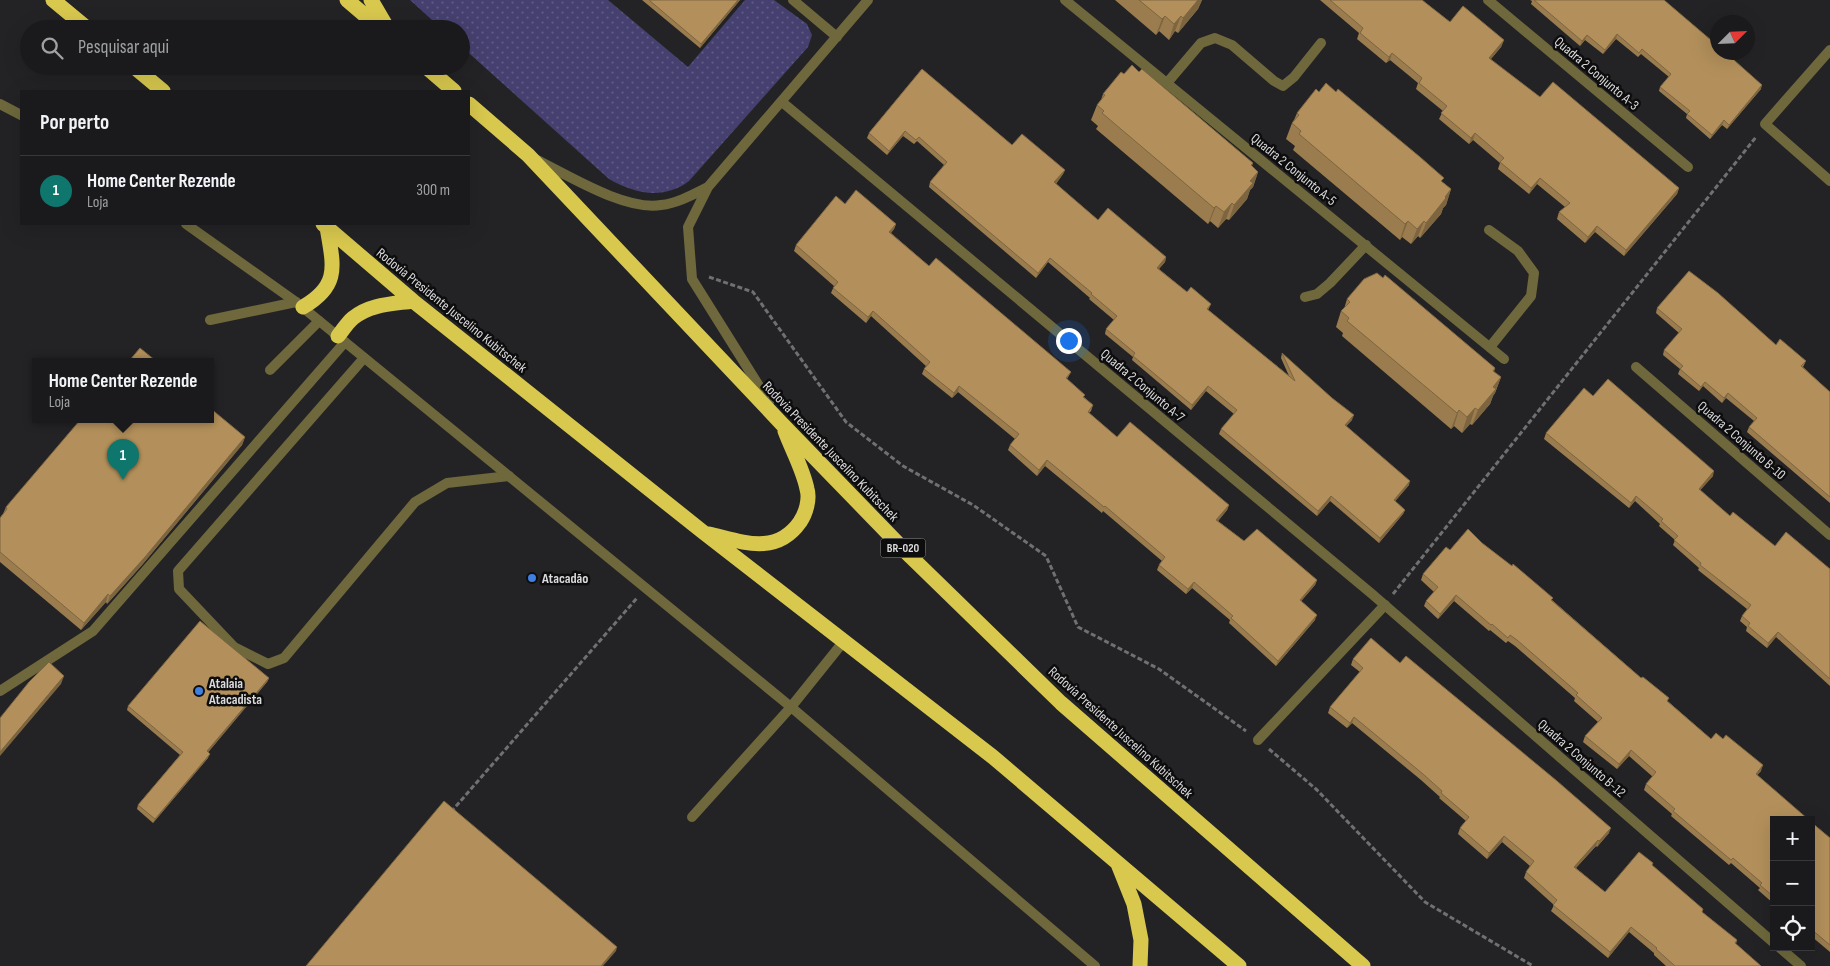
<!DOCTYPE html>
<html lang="pt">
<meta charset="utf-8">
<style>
body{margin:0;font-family:"Sofia Sans Condensed",sans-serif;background:#272729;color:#f1f3f6}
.controls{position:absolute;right:15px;bottom:15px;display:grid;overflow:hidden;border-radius:0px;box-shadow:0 5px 20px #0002}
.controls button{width:45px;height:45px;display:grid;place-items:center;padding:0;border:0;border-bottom:1px solid #38383b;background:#1a1a1c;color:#f1f3f6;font:25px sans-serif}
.compass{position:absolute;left:1710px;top:15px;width:45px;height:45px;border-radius:50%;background:#1a1a1c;box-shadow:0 5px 20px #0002;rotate:66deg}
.you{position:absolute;left:1068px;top:340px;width:18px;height:18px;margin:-12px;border:4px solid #fff;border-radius:50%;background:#1a73e8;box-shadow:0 0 0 8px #1a73e833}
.badge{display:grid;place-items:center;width:32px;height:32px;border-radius:50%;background:#0f766e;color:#fff;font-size:16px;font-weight:700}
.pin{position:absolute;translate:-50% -41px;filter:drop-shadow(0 1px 2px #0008)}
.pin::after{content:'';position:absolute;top:26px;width:18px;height:15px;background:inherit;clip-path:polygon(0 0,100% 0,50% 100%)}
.popup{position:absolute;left:32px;top:358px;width:182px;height:65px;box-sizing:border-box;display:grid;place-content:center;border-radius:0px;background:#1a1a1c;filter:drop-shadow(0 1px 4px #0005);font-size:16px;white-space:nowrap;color:#9fa1a3}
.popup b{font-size:19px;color:#f1f3f6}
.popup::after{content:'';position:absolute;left:50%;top:100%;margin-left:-10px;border:10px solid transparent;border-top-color:#1a1a1c}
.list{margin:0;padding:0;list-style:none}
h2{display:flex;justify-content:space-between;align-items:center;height:65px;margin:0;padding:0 20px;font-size:21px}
h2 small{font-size:16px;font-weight:400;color:#9fa1a3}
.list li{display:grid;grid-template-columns:32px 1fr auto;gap:15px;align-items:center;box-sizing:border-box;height:70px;padding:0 20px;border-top:1px solid #38383b}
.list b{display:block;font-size:19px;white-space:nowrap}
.list p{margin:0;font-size:16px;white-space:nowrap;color:#9fa1a3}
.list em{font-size:16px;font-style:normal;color:#9fa1a3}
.icon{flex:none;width:28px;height:28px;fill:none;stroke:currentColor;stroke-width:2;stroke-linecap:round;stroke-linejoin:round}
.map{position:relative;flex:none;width:1830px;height:966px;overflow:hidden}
.search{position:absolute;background:#1a1a1c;box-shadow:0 5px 20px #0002;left:20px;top:20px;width:450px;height:55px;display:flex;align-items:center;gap:12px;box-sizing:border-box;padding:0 18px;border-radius:28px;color:#9fa1a3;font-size:19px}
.panel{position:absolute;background:#1a1a1c;box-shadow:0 5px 20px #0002;left:20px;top:90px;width:450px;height:135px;border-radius:0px}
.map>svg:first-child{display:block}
.green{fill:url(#green-dots)}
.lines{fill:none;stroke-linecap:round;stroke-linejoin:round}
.path{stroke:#707073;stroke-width:3;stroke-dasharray:5 2.5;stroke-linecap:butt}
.lane{stroke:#6e683c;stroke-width:10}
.street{stroke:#6e683c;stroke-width:10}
.highway{stroke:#d8c84e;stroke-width:15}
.wall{fill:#9a7c4e}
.shaded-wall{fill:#7d6540}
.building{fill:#b3905b;stroke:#7d6540}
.shop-dot{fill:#3f7fe0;stroke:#0d0d0e;stroke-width:2}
.labels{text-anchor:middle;stroke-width:5;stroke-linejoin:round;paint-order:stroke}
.shield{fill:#0d0d0e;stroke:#9d9d9f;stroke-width:1}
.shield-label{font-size:12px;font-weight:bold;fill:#dbdbdd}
.street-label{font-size:14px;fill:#dbdbdd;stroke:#0d0d0e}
.poi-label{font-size:14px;font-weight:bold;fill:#dbdbdd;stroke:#0d0d0e;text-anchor:start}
</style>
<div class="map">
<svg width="1830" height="966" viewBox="0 0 1830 966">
<defs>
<pattern id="green-dots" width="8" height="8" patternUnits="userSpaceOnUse" patternTransform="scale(1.25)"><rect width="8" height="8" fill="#45406f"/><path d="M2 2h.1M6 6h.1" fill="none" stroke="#5f5b83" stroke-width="1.8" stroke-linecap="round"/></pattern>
</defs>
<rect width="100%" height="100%" fill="#232326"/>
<!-- green -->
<path class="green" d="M410,0H608L688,67L745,0H774L807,24L812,35L808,47L689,181C664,200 635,194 609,179L461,46V29H442Z"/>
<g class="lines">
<!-- path -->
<path class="path" d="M709,277L753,292L846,422L903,466L973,505L1046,556L1078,627L1159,669L1246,731
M1393,594L1756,137
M1269,749L1317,790L1425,902L1533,966
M451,812L637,598"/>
<!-- lane -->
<path class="lane" d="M1167,83L1201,43L1215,38L1232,45L1274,81L1283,86L1294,77L1321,43
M1489,230L1518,251L1534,273L1531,296L1490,347
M1305,297L1317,294L1330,283L1366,245
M210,320L296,302
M364,358L178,571L179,589L234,647L268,664L284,658L415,502L447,483L509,476
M270,370L319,321
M0,691L93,631L345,342
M1258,740L1385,605"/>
<!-- street -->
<path class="street" d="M793,0L837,37
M1065,0L1504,359
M1488,0L1688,167
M1830,50L1765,124L1830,181
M782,102L1372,594L1774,943
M0,104L21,115
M535,159C568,175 625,211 661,205C678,203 694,194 708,187
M186,224L296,302L345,342L791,707L1095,966
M1636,367L1830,535
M769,402L692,279L688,227L708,187L868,0
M692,817L791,707L844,641
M1779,947L1801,966"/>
<!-- highway -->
<path class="highway" d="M53,0L88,29
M347,0L381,29
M371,0L388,29
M133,66L163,91
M425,66L454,91
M469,104L528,155L782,424L911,557L1061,703L1363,966
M323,224L413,301L703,532L993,757L1239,966
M303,307C341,285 333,265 327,227
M338,336C343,330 347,323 353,318C370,304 392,304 413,301
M709,534C743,542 776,556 800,522C806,513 810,499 807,489C803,469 792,450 785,431
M1118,864L1134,904L1141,940L1140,966"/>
</g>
<!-- wall -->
<path class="wall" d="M642,0H740L700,48Z
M1115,0H1202L1198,9L1178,33L1175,31L1169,40L1159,31L1156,35Z
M1320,0H1422L1450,22L1504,40L1501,47L1490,60L1540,97L1679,188L1677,194L1624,256L1595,232L1585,243L1557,219L1559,212L1565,207L1537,184L1529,194L1498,169L1500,163L1473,140L1469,144L1439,119L1443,111L1416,89L1418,83L1390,60L1386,63L1357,39L1359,33Z
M1530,0H1664L1761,89L1727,129L1722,125L1710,139L1686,118L1687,114L1659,91L1660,87L1669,77L1641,54L1638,57L1616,39L1603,54L1585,40L1580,46L1531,4L1532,1Z
M922,69L1012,145L1065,170L1063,174L1056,184L1098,220L1166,257L1165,262L1159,269L1187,292L1211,304L1208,310L1289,376L1281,358L1282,353L1352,420L1346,426L1409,485L1395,501L1405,510L1403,514L1379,543L1330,501L1317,516L1219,434L1221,429L1234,414L1206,391L1191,410L1132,360L1133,357L1105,334L1106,329L1114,320L1089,299L1090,298L1048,262L1036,278L929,187L930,182L944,165L917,141L914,144L903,136L887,155L867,138L869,133Z
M1139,72L1253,163L1252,166L1258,172L1253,187L1250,190L1247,199L1229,220L1226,219L1218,228L1210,221L1208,224L1096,129L1098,126L1091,120L1097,105L1101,100L1103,94L1124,74Z
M1297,113L1442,182L1451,189L1446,205L1443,208L1441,214L1420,238L1418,236L1411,244L1402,237L1400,240L1293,150L1295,146L1286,139L1292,123L1294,120Z
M845,204L896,224L894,229L891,233L929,266L1071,372L1067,379L1084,397L1093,405L1091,411L1089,413L1117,437L1229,505L1227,510L1218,521L1244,541L1317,580L1315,585L1301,601L1315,620L1276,666L1229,623L1230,620L1192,588L1186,594L1157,570L1159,565L1162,561L1103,511L1102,513L1045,466L1037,476L1008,450L1010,445L1015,439L958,392L952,398L922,374L924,369L926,366L871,316L866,323L831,293L834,286L794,251L796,245Z
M1383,278L1495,368L1494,372L1501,377L1495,393L1493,396L1490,404L1472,425L1470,424L1462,433L1454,426L1451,429L1342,336L1343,333L1336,327L1341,311L1344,309L1347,299Z
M1657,308L1776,345L1806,361L1803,367L1830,392V503L1747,432L1749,427L1754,421L1726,398L1722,403L1703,386L1699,391L1678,374L1680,369L1663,355L1664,350L1679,333L1656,313Z
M1593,396L1713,476L1700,490L1730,516L1775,546L1830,569V686L1776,637L1767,648L1746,631L1747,627L1740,621L1742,616L1747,609L1698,570L1699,568L1673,545L1675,540L1659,526L1660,524L1635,501L1629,508L1544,439L1546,433Z
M245,437L242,445L142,565L107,604L106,602L81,630L0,562V518L3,514L6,507Z
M1482,543L1552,600L1711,739L1761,771L1757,775L1774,820V904L1758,890L1760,888L1731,863L1729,865L1671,816L1672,814L1644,790L1646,784L1653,777L1629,756L1617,769L1583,742L1585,736L1598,722L1574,701L1575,698L1515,646L1508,641L1506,643L1490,630L1489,631L1454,601L1438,619L1424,606L1426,601L1434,592L1421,580L1423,574L1450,550Z
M1353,659L1400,663L1609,833L1597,847L1596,846L1576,868L1605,892L1652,866L1702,912L1737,940L1736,944L1761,966H1666L1654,955V953L1629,932L1608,958L1551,911L1554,905L1524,878L1526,872L1530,866L1502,842L1487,859L1458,834L1460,828L1466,821L1439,798L1440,797L1421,780L1352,723L1347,728L1328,713L1330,707L1360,672L1351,665Z
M269,678L267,682L208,752V758L153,823L137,809L138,805L180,755L127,710L128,706Z
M1811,822L1830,838V952L1811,936Z"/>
<!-- shaded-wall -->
<path class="shaded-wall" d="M738,0H740L700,48L701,44Z
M1198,0H1202L1198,9L1178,33L1183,18Z
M1165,16L1159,31L1156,35L1162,19Z
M1181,16L1175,31L1169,40L1174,24Z
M1617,34L1616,39L1603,54L1605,50Z
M1587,35L1585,40L1580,46L1582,41Z
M1504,40L1501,47L1486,65L1489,58Z
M1392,53L1390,60L1386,63L1389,57Z
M1762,85L1761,89L1727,129L1729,125Z
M1724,120L1722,125L1710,139L1712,135Z
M905,131L903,136L887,155L889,151Z
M1475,133L1473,140L1469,144L1471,138Z
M1065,170L1063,174L1053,187L1054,182Z
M1258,172L1253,187L1250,190L1247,199L1229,220L1234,205L1250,181Z
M1540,178L1537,184L1529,194L1531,188Z
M1679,188L1677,194L1624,256L1626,250Z
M1451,189L1446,205L1443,208L1441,214L1420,238L1426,223Z
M1232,203L1226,219L1218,228L1224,212Z
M1216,206L1210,221L1208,224L1214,208Z
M1408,221L1402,237L1400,240L1405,224Z
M1424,221L1418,236L1411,244L1417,229Z
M896,224L894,229L887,237L889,232Z
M1597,226L1595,232L1585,243L1588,237Z
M1166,257L1165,262L1156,272L1157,268Z
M1050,258L1048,262L1036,278L1038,273Z
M873,311L871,316L866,323L868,317Z
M1501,377L1495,393L1493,396L1490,404L1472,425L1478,410L1493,387Z
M1705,382L1703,386L1699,391L1701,387Z
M959,386L958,392L952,398L954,393Z
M1208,386L1206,391L1191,410L1192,405Z
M1728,393L1726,398L1722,403L1724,398Z
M1475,408L1470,424L1462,433L1467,417Z
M1459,410L1454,426L1451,429L1457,413Z
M1354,415L1352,420L1343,430L1345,425Z
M245,437L242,445L142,565L107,604L110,596Z
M1047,460L1045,466L1037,476L1039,470Z
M1714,471L1713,476L1697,494L1699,489Z
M1410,481L1409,485L1392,505L1394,500Z
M1331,496L1330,501L1317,516L1318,511Z
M1636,496L1635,501L1629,508L1631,503Z
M1229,505L1227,510L1214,526L1216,520Z
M1405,510L1403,514L1379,543L1380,538Z
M1317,580L1315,585L1298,605L1300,600Z
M1194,582L1192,588L1186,594L1188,589Z
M108,594L106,602L81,630L84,623Z
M1456,595L1454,601L1438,619L1440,614Z
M1317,615L1315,620L1276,666L1278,661Z
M1778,632L1776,637L1767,648L1768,643Z
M64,676L61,684L0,756V752Z
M269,678L267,682L206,755L207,751Z
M1354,717L1352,723L1347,728L1350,723Z
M1631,750L1629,756L1617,769L1619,764Z
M210,754L208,758L153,823L155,819Z
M1763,765L1761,771L1754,779L1756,774Z
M1611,828L1609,833L1597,847L1599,841Z
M1504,836L1502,842L1487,859L1489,853Z
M1598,840L1596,846L1572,872L1574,867Z
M1631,927L1629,932L1608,958L1610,952Z
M617,947L616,951L603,966H601Z"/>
<!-- building -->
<path class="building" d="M649,0H738L701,44Z
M1139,0H1198L1183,18L1181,16L1174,24L1165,16L1162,19Z
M1330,0H1422L1450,22L1463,6L1504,40L1489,58L1540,97L1553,82L1679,188L1626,250L1597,226L1588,237L1559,212L1570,203L1540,178L1531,188L1500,162L1504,158L1475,133L1471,138L1441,113L1447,106L1419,83L1422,78L1392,53L1389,57L1360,33L1363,28Z
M1534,0H1664L1718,46V52H1725L1762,85L1729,125L1724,120L1712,135L1687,114L1690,111L1660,87L1671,74L1642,49L1639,53L1617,34L1605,50L1587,35L1582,41Z
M1132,65L1139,72L1142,69L1253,163L1251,165L1258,172L1250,181L1253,183L1234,205L1232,203L1224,212L1216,206L1214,208L1102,113L1104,111L1097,105L1105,95L1103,94L1121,72L1124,74Z
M922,69L1012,145L1022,134L1065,170L1054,182L1098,220L1108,208L1166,257L1157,268L1187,292L1191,287L1211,304L1207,309L1295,381L1282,353L1332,398L1354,415L1345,425L1410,481L1394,500L1405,510L1380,538L1331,496L1318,511L1221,429L1237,410L1208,386L1192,405L1133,356L1135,353L1106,329L1117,316L1091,294L1092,293L1050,258L1038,273L930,182L947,162L919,137L916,140L905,131L889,151L869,133Z
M1326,83L1336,92L1338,89L1420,157L1444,178L1441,181L1451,189L1445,197L1446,198L1426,223L1424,221L1417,229L1408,221L1405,224L1299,134L1301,131L1292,123L1299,115L1297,113L1316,89L1319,92Z
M856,190L896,224L889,232L929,266L936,258L1071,372L1066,378L1085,395L1083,397L1093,405L1088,412L1117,437L1130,422L1229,505L1216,520L1244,541L1257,529L1317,580L1300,600L1317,615L1278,661L1231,618L1233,616L1194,582L1188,589L1159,565L1165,557L1105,506L1104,507L1047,460L1039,470L1010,445L1019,434L959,386L954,393L924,369L930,362L873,311L868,317L833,288L838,282L796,245L836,196L845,204Z
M1689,271L1718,293L1776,345L1780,339L1806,361L1801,366L1830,392V497L1749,427L1757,418L1728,393L1724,398L1705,382L1701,387L1680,369L1683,366L1664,350L1682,329L1657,308Z
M1377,273L1383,278L1385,275L1495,368L1493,371L1501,377L1493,387L1496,389L1478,410L1475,408L1467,417L1459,410L1457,413L1347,321L1349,318L1341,311L1350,302L1347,299L1364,279Z
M140,348L156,361H129Z
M1608,379L1714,471L1699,489L1730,516L1733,512L1775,546L1786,532L1830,569V679L1778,632L1768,643L1748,626L1750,623L1742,616L1751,605L1700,565L1701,563L1674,540L1678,536L1661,521L1663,519L1636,496L1631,503L1546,433L1584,388L1593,396Z
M210,408L245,437L145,557L110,596L108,594L84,623L0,552V518L7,509L6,507L81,419H210Z
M1468,529L1482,543L1512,566L1513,564L1553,598L1551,600L1641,678L1643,677L1669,698L1667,701L1711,739L1716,733L1723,739L1726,735L1763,765L1756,774L1809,820H1774V897L1760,885L1762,883L1733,858L1731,860L1673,811L1675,809L1646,784L1656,772L1631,750L1619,764L1585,736L1602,718L1576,695L1578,693L1517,640L1510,635L1508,638L1492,624L1491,625L1456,595L1440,614L1426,601L1438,587L1423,574L1446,547L1450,550Z
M200,621L269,678L207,751L210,754L155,819L138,805L183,752L128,706Z
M1371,638L1400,663L1406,656L1557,781L1611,828L1599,841L1598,840L1574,867L1605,892L1639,852L1653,863L1652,865L1703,909L1702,912L1737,940L1735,943L1761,966H1675L1656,949L1657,948L1631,927L1610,952L1553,905L1557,900L1526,872L1534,861L1504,836L1489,853L1460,828L1469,817L1441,793L1442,791L1423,774L1354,717L1350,723L1330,707L1363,668L1353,659Z
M49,662L64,676L0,752V718L29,682Z
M444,801L617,947L601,966H306Z
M1811,822L1830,838V945L1811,929Z"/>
<!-- markers -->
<g class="shop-dot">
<circle cx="532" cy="578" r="5"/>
<circle cx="199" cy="691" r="5"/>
</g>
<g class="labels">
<!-- shield labels -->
<rect class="shield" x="880.5" y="538.5" width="45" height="19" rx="4"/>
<g class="shield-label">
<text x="903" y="552">BR-020</text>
</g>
<!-- street labels -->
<g class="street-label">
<text transform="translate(1597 73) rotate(40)" y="5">Quadra 2 Conjunto A-3</text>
<text transform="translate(1294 169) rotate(39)" y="5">Quadra 2 Conjunto A-5</text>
<text transform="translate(452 310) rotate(39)" y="5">Rodovia Presidente Juscelino Kubitschek</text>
<text transform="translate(1143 385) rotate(40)" y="5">Quadra 2 Conjunto A-7</text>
<text transform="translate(1742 440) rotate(41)" y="5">Quadra 2 Conjunto B-10</text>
<text transform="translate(831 451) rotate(46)" y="5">Rodovia Presidente Juscelino Kubitschek</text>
<text transform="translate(1121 732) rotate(42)" y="5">Rodovia Presidente Juscelino Kubitschek</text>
<text transform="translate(1582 758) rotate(41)" y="5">Quadra 2 Conjunto B-12</text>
</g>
<!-- poi labels -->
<g class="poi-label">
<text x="542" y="583">Atacadão</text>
<text x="209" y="688">Atalaia<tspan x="209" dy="16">Atacadista</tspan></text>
</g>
</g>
</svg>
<div class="controls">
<button>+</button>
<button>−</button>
<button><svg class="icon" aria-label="locate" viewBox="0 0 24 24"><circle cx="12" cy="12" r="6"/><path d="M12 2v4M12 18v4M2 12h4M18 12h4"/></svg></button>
</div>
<svg class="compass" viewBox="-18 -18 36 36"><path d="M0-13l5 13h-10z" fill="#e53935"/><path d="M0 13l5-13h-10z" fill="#9fa1a3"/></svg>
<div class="you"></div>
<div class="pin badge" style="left:123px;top:480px">1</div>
<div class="popup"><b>Home Center Rezende</b>Loja</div>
<div class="search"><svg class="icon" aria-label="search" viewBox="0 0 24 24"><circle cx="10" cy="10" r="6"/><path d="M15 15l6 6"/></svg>Pesquisar aqui</div>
<section class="panel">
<h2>Por perto<small></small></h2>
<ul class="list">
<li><span class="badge">1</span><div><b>Home Center Rezende</b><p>Loja</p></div><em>300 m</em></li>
</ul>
</section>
</div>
